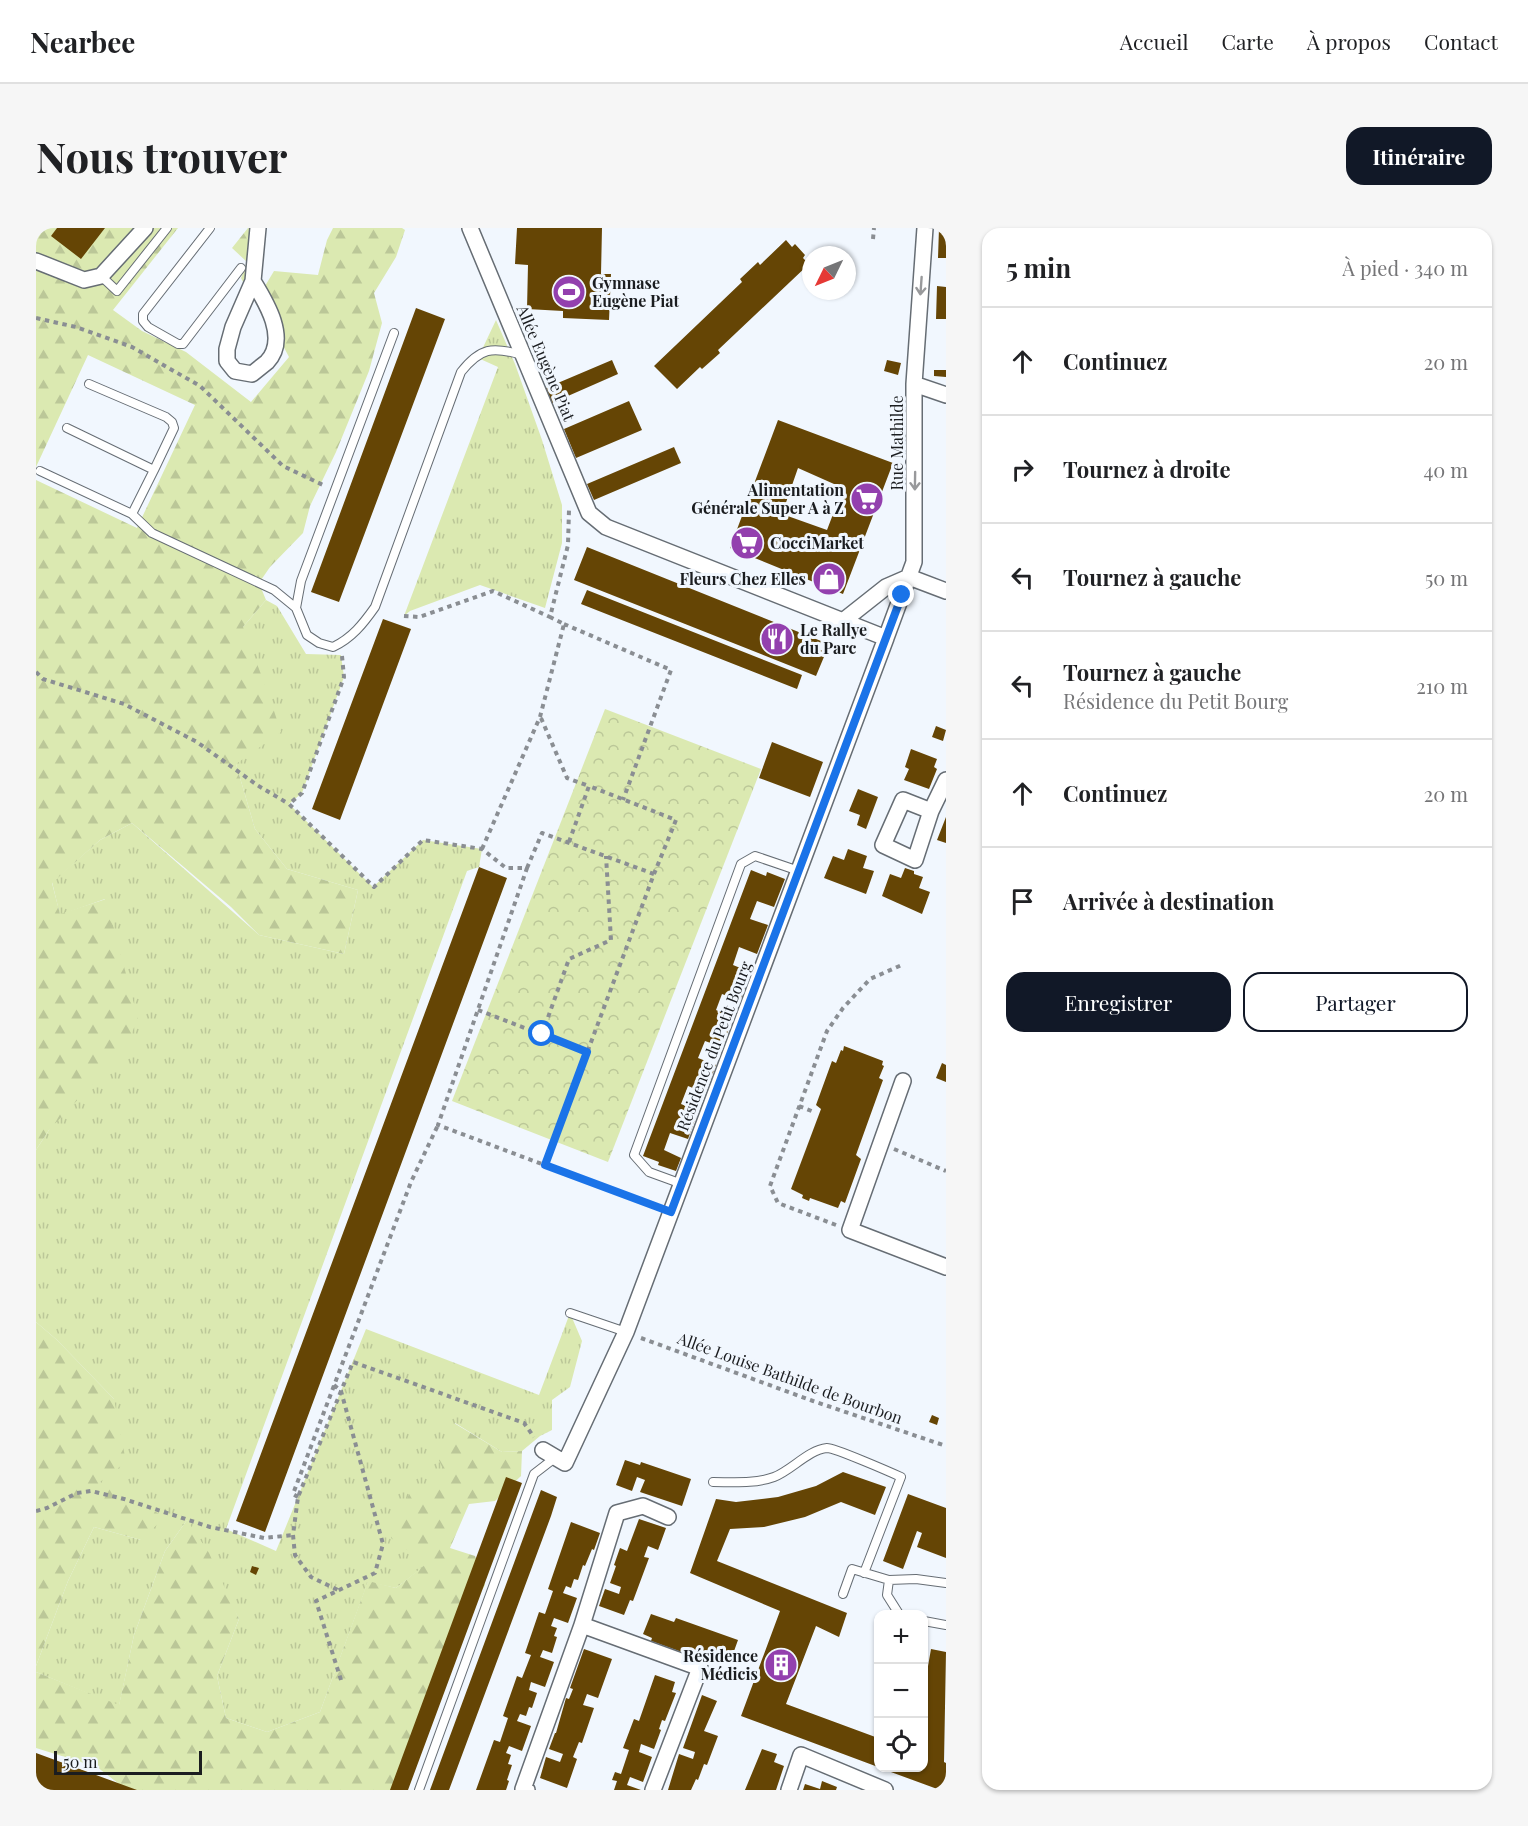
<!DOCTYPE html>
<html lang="fr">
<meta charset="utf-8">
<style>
body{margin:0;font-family:"Playfair Display",serif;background:#f6f6f6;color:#202124}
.controls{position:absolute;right:18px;bottom:18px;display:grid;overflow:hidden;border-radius:12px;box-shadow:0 2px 4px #0004}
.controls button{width:54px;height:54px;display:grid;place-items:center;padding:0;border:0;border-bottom:2px solid #e0e0e0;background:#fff;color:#202124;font:30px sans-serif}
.compass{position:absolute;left:766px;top:18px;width:54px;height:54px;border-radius:50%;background:#fff;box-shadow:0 2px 4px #0004;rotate:227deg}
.scale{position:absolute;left:18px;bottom:15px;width:148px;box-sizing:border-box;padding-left:6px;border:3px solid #1b1d20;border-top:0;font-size:16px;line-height:21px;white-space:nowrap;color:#1b1d20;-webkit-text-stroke:4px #f1f7fe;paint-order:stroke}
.stop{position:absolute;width:18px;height:18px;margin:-14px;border:4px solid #1a73e8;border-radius:50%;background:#fff}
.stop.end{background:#1a73e8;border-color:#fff;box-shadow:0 2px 6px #0008}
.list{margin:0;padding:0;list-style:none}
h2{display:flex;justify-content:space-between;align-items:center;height:78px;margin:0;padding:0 24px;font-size:26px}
h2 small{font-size:20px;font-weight:400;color:#757577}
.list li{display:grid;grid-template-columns:39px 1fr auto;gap:18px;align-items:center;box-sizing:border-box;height:108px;padding:0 24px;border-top:2px solid #e0e0e0}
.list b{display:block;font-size:22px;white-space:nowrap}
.list p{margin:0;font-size:20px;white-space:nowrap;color:#757577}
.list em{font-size:20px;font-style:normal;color:#757577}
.actions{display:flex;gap:12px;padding:18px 24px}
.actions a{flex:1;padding:14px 0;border:2px solid #111827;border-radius:18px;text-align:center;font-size:21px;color:#111827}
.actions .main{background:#111827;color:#fff}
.icon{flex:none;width:33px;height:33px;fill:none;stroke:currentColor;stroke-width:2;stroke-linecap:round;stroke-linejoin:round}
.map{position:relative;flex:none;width:910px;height:1562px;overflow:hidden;border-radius:18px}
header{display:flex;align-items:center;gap:36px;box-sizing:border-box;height:84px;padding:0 30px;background:#fff;border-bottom:2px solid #e0e0e0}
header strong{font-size:28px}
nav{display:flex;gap:33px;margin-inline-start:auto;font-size:21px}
.intro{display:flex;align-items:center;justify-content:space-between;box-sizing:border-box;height:144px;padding:0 36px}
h1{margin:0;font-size:42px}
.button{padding:15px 27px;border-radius:18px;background:#111827;color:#fff;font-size:21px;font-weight:700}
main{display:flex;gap:36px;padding:0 36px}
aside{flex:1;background:#fff;border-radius:18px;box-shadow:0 2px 4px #0004}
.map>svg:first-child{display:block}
.grass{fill:url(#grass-tufts)}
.forest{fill:url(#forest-firs)}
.park{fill:url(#park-crowns)}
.building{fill:#654505;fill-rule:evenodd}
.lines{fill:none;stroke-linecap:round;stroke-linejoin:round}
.lane-casing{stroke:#666d74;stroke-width:10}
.street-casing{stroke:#666d74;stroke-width:18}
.path{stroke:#8a8e93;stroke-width:4;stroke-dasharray:4.5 4.5;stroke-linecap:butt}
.lane{stroke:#fff;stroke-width:8}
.street{stroke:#fff;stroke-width:15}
.oneway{stroke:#98999b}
.route{stroke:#1a73e8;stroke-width:8}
.labels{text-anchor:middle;stroke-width:6;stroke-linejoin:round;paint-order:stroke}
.poi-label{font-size:16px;font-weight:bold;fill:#1b1d20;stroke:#f1f7fe;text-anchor:start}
.street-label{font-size:16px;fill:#1b1d20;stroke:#f1f7fe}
</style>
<header>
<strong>Nearbee</strong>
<nav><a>Accueil</a><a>Carte</a><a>À propos</a><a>Contact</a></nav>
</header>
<div class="intro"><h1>Nous trouver</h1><a class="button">Itinéraire</a></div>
<main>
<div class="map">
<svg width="910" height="1562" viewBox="0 0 910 1562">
<defs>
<pattern id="grass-tufts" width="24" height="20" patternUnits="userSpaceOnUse" patternTransform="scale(1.5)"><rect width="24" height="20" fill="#dbe9b1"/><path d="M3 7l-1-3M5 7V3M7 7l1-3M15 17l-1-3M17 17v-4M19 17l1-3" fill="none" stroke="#bbc798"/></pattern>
<pattern id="forest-firs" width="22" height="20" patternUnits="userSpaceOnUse" patternTransform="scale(1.5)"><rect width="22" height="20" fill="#dbe9b1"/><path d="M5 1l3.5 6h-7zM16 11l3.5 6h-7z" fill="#bbc798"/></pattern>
<pattern id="park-crowns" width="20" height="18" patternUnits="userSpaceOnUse" patternTransform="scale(1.5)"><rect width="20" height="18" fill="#dbe9b1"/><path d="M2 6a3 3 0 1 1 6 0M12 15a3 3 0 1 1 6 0" fill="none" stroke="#bbc798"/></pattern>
</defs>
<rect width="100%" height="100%" fill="#f1f7fe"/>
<!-- grass -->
<path class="grass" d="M460,92L479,136L506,212L526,277V315L509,380L444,357L374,383L368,388L462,139L442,130Z
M230,372L241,378L270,426L305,427L308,449L266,565L253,576L337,659L387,612L446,621L443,639L431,643L190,1301L240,1323L330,1101L503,1167L534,1085L546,1113L534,1159L516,1172V1202L504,1208L486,1223L466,1224L419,1195L413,1254L391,1336L360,1360L332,1354L284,1484L231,1504L190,1490L181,1448L203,1391L151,1292L129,1323L98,1407L83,1478L0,1444V1438L32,1353L58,1299L105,1312L64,1254L78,1171L21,1112L0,1094V922L13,902L69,671L24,687L16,654L64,612L96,595L223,707L308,726L322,662L251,641L219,601L200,536L207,399Z"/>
<!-- forest -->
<path class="forest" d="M0,0H142L77,82L106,103L150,124L215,174L253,129L219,65L208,56L205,50L211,34L196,20L212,0H225L226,63L238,43L282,47L291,12L297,0H366L369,2L360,29L338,65L346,95L333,143L300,224L274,278L267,305L234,339L223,355L230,372L207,399L231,462L245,504L200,536L219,601L251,641L322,662L308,726L223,707L195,679L96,595L64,612L16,655L24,686L70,671L102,791L87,824L13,902L0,922V252L101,300L159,177L52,127L0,239Z
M0,1094L21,1112L78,1171L90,1234L64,1254L129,1289L105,1312L58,1299L32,1353L0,1438Z
M418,1195L466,1224L486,1223L485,1248L459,1273L433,1276L414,1320L439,1328L449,1357L425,1397L359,1562H91L61,1539L0,1520V1444L83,1477L98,1407L129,1323L151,1292L173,1325L203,1391L181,1448L190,1490L231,1504L284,1484L332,1353L360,1360L390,1336L355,1310L373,1266L413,1254L401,1228Z"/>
<!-- park -->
<path class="park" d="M569,481L725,541L572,934L416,873Z"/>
<!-- building -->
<path class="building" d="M21,0H69L45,31L15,8Z
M481,0H566L565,46H575L573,92L527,90V83L491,81L492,37L479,36Z
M903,0H910V30H902Z
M750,12L756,19L759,16L769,27L767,30L773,36L682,122L684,125L666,141L664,139L641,161L618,138L706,54L704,51L722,34L724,37Z
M901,58L910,59V91H900Z
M380,80L409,91L303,374L275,364Z
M576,132L582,146L516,175L510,160Z
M851,132L865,135L862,147L848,143Z
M898,142H910V149L898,148Z
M593,173L606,202L540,230L528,201Z
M742,192L857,235L807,366L694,320ZM762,240L807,260L791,302L746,286Z
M638,219L645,235L558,272L551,256Z
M551,319L785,413L782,421L790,424L780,448L538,352Z
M551,362L766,447L761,461L545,376Z
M347,391L375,401L304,592L276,581Z
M900,498L910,502L907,513L896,509Z
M736,514L787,534L774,569L723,550Z
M875,521L901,531L898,539L901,541L893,561L868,552L873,541L869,539Z
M822,561L842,569L830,601L821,597L824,587L813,583Z
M910,589V615L901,612Z
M812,621L831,628L827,640L838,643L830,666L788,650L797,628L808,632Z
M443,639L471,650L229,1304L200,1293Z
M869,640L878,643V646L887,649L883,660L894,664L886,686L846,668L854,646L865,650Z
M715,642L730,648L731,644L749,651L738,679L721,673L714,691L732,697L721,726L703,719L697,737L714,744L704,773L686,766L680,782L697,790L686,819L669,813L662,830L680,837L669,865L652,858L645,876L662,883L652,911L634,905L628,922L645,930L640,943L622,937L623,934L607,928Z
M808,818L847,833L846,837L848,838L843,850L847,852L820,927L825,931L809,975L805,973L802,980L774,970L773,973L766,970L767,967L755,961L785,881L780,877L796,833L800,835L805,822L807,823Z
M906,835L910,837V854L900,850Z
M896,1187L903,1190L901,1197L893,1194Z
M589,1232L604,1237L605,1234L655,1251L646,1278L604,1264L609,1252L601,1249L596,1263L580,1257Z
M807,1244L850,1259L839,1287L805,1274L769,1289L728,1299L694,1301L681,1333L811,1385L803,1409L780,1398L750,1476L842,1510V1539L705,1488L744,1383L654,1345L680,1271L700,1274L742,1269L780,1258Z
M470,1249L486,1255L372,1562H354Z
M505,1262L521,1269L515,1288L413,1562H394Z
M872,1266L910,1280V1330L881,1319L886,1305L881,1303L867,1341L847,1333Z
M603,1291L630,1300L622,1322L612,1318L608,1329L613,1330L597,1373L594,1372L588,1387L563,1378L569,1361L583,1366L585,1359L574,1355L580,1338L578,1337L584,1320L591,1323Z
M535,1294L564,1305L558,1322L556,1321L549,1338L547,1337L542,1352L538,1351L535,1360L530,1358L527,1365L541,1370L532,1395L518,1390L515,1398L521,1400L518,1408L521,1409L516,1425L507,1422L504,1429L518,1434L509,1459L495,1454L493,1462L501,1465L496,1480L493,1479L490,1488L484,1486L481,1493L495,1498L486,1523L473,1518L470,1525L475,1527L472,1536L476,1537L471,1552L473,1553L470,1562H440L458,1512L464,1514L472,1490L467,1488L481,1448L486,1450L495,1427L489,1425L503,1384L509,1386L517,1363L512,1361Z
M216,1338L223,1340L220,1347L214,1344Z
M615,1386L638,1394L640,1390L702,1412L693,1437L677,1431L681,1422L673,1419L668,1432L615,1413L616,1410L607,1406Z
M548,1421L576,1431L562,1470L551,1466L547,1477L558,1480L546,1515L543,1514L537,1529L541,1531L531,1560L504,1550L510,1529L524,1534L527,1526L513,1521L519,1505H520L530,1470L533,1471L537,1461L534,1460Z
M895,1421L910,1424L908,1534L910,1535V1562H904L844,1540H888V1461Z
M619,1447L639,1454L636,1464L640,1465L629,1493L626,1492L623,1501L625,1502L618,1521L605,1516L603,1524L616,1529L607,1554L594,1549L591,1557L605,1562H578L581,1553L576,1552L579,1544L585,1546L593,1522L587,1520L598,1491L603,1493Z
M666,1467L681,1473L668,1503L682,1508L671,1537L668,1536L662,1552L660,1551L655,1562H632L643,1526L657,1531L659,1524L647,1520Z
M726,1521L741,1526L738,1534L748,1538L740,1562H709Z
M0,1525L101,1562H0Z
M786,1553L801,1559L800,1562H767L769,1556L784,1561Z"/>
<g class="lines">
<defs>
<path id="lane" d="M174,0L107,86V93L112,99L142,116H147L205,40
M65,48L81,63L131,0
M358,105L265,353L260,380L271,407L283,415L297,419C316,410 327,396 339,379L425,144C444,120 456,118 486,127
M53,156L130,189L136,194L138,200L118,242
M31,200L118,242L96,286
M4,243L96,286L116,305L238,362L260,380
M646,956L613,944L598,927L705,636L719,628L763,643
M534,1085L590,1104
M677,1254C697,1254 719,1256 738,1249C756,1242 772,1222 791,1220C799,1220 854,1244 865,1249L828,1345
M853,1352L880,1351L910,1355
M807,1366L816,1341L853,1352L851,1367L863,1386
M888,1393L910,1397
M383,1562L498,1246L520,1229"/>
<path id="street" d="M434,0L553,285L570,299L850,410L878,334V156L889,0
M0,33L48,52L65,48L109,0
M217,53C230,74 253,111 231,134C226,138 221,142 216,146L199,143L191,133V121L197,99L217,53L222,0
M878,156L910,167
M873,349L910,363
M807,393L850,359L873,349
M895,583L867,572L847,617L879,632L895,583L910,552
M867,853L814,1002L910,1039
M507,1222L529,1235L590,1104L850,410
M546,1397L581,1285L607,1278L632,1289
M491,1562L487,1561L546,1397L664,1440L617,1562
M753,1562L765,1527L849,1562"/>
</defs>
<!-- lane casing -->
<use href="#lane" class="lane-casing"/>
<!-- street casing -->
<use href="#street" class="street-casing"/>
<!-- path -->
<path class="path" d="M837,11L838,0
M0,90L40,99L96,119L164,158L247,238L287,257
M368,388L383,389L457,363L514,389
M528,396L635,442L587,572
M306,428L308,449L266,565L253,576L338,659L387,612L446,621L470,640H491L402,897L620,979
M0,444L7,451L88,476L161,514L221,557L253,576
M505,490L531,550L553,558
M533,614L553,558L640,592L618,646
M446,621L504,489L528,396L514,389L532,317L533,282
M491,640L506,605L618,646L509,937
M442,782L551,824
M506,806L533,731L575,712L570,628
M763,878L778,884
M858,921L910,943
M800,997L742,975L734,958L791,803L807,780L834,751L868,736
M605,1110L777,1173L910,1218
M298,1157L305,1163L262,1269L257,1307L259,1327L275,1349L302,1362
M262,1269L257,1266L375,954L402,897
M0,1283L11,1280L41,1265L55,1263L88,1271L174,1299L228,1310L257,1307
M305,1452L280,1373L339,1345L347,1316L305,1163L317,1134L488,1195L498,1209"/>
<!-- lane -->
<use href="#lane" class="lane"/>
<!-- street -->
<use href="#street" class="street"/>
</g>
<!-- one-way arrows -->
<defs><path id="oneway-shaft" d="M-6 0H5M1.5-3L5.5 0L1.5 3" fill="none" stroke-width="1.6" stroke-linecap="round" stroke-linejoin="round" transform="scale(1.5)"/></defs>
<g class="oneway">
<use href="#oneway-shaft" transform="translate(885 58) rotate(94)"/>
<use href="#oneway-shaft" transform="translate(879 253) rotate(91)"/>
</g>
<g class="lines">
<!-- route -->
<path class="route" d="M506,806L551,824L509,937L635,984L866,367"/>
</g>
<!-- icons -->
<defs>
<symbol id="stadium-disc" viewBox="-11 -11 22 22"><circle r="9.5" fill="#9340ae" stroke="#f1f7fe"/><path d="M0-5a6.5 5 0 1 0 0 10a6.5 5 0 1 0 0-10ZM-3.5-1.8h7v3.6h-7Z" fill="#fff"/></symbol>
<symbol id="supermarket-disc" viewBox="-11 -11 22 22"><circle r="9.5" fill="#9340ae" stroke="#f1f7fe"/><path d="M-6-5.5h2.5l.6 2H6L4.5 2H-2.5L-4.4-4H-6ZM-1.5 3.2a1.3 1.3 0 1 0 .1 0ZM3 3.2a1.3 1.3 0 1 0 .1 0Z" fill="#fff"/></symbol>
<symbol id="shop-disc" viewBox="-11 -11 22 22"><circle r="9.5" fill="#9340ae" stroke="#f1f7fe"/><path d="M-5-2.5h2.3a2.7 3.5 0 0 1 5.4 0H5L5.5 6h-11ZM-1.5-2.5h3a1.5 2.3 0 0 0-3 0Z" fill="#fff"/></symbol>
<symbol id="restaurant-disc" viewBox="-11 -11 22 22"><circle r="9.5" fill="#9340ae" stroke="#f1f7fe"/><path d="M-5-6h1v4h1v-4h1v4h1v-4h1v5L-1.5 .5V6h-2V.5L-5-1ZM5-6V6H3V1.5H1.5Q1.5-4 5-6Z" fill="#fff"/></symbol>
<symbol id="building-disc" viewBox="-11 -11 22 22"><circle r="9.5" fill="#9340ae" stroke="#f1f7fe"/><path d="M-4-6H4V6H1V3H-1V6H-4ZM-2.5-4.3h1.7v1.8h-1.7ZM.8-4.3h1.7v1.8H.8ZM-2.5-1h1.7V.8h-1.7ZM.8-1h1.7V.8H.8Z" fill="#fff"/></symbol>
</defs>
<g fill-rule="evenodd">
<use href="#stadium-disc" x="514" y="45" width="38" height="38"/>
<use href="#supermarket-disc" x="812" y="252" width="38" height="38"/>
<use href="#supermarket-disc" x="692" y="296" width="38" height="38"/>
<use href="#shop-disc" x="774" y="332" width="38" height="38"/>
<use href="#restaurant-disc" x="722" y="392" width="38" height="38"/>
<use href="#building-disc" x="726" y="1418" width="38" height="38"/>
</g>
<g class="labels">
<!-- poi labels -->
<g class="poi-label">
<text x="556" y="61">Gymnase<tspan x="556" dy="18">Eugène Piat</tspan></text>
<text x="808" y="268" text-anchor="end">Alimentation<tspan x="808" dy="18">Générale Super A à Z</tspan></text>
<text x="734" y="321">CocciMarket</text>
<text x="770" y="357" text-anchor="end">Fleurs Chez Elles</text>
<text x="764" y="408">Le Rallye<tspan x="764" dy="18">du Parc</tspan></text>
<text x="722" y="1434" text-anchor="end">Résidence<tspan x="722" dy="18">Médicis</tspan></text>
</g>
<!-- street labels -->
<g class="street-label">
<text transform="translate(510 135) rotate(67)" y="6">Allée Eugène Piat</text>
<text transform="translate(861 215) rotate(-90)" y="6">Rue Mathilde</text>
<text transform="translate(678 818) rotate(-69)" y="6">Résidence du Petit Bourg</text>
<text transform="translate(754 1150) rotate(20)" y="6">Allée Louise Bathilde de Bourbon</text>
</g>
</g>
</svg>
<div class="controls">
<button>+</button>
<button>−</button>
<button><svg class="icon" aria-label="locate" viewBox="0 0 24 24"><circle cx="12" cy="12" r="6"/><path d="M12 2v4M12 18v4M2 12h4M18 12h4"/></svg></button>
</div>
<svg class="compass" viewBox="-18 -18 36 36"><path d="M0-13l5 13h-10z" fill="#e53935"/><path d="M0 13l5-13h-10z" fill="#757577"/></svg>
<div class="scale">50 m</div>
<div class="stop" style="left:506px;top:806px"></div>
<div class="stop end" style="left:866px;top:367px"></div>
</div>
<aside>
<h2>5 min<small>À pied · 340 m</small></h2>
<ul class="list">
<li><svg class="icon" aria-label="ahead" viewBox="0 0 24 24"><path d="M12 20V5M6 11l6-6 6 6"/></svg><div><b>Continuez</b></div><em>20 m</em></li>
<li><svg class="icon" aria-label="right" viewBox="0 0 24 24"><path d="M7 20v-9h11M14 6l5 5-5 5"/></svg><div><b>Tournez à droite</b></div><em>40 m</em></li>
<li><svg class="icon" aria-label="left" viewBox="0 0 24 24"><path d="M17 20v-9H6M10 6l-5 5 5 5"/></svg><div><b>Tournez à gauche</b></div><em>50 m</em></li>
<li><svg class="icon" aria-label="left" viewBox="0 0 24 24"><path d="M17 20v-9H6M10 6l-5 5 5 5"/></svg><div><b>Tournez à gauche</b><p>Résidence du Petit Bourg</p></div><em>210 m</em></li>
<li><svg class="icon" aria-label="ahead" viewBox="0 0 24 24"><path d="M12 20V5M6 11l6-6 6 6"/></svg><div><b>Continuez</b></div><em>20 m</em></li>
<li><svg class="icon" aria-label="arrive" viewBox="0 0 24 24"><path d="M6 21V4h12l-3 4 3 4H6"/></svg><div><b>Arrivée à destination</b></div></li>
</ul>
<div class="actions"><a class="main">Enregistrer</a><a>Partager</a></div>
</aside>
</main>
